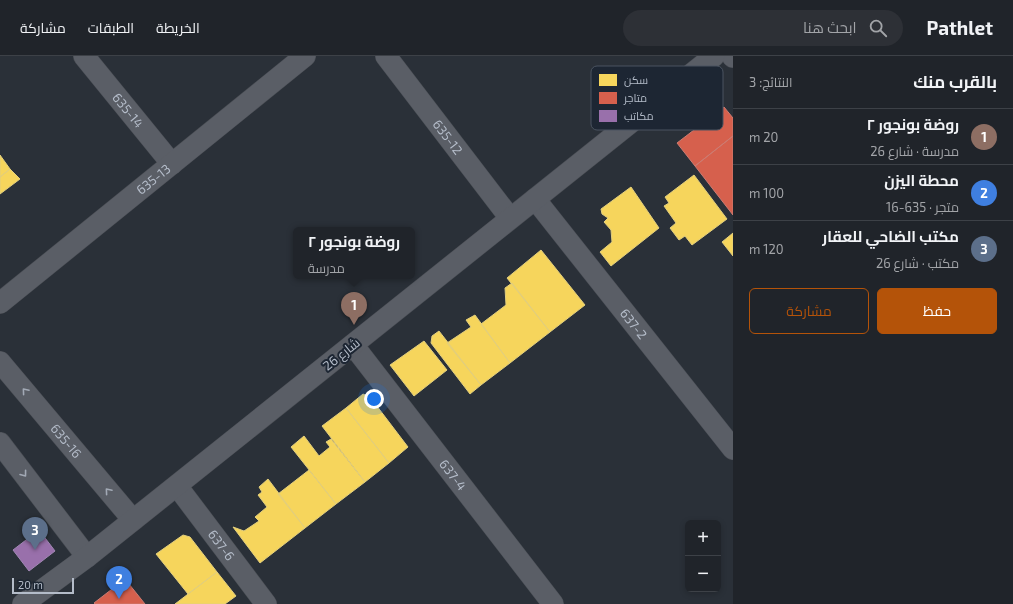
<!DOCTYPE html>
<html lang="ar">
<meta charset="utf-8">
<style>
body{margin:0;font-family:"Exo 2",Cairo,sans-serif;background:#2d3036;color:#f1f3f6;direction:rtl}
.controls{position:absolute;right:12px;bottom:12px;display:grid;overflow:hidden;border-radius:6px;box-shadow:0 2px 6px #0003}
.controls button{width:36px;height:36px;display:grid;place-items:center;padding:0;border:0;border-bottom:1px solid #3d4147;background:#20242a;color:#f1f3f6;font:20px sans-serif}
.scale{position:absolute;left:12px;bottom:10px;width:62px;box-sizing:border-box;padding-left:4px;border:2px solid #b4bcc9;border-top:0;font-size:11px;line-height:14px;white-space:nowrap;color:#b4bcc9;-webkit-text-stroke:3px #1d2633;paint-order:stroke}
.you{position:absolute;left:374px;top:343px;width:14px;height:14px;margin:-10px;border:3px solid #fff;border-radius:50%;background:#1a73e8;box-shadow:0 0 0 6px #1a73e833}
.badge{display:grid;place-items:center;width:26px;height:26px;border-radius:50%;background:#b45309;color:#fff;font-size:13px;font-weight:700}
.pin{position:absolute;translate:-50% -33px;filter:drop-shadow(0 1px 2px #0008)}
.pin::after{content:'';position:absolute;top:21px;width:14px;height:12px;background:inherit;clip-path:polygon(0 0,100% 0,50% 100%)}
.popup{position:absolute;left:293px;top:171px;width:122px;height:52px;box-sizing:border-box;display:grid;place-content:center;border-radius:6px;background:#20242a;filter:drop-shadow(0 1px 3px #0005);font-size:13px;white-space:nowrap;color:#a2a4a8}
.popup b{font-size:15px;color:#f1f3f6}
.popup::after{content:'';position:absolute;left:50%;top:100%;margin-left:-8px;border:8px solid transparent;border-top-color:#20242a}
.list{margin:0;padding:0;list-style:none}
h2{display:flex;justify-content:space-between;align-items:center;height:52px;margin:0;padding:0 16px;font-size:17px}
h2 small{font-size:13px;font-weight:400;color:#a2a4a8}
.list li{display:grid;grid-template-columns:26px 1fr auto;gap:12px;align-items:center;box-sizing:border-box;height:56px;padding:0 16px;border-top:1px solid #3d4147}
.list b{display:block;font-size:15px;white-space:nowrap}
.list p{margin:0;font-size:13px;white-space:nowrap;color:#a2a4a8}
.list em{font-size:13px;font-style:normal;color:#a2a4a8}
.actions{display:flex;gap:8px;padding:12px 16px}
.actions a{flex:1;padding:9px 0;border:1px solid #b45309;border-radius:6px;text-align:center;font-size:14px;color:#b45309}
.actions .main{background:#b45309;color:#fff}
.icon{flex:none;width:22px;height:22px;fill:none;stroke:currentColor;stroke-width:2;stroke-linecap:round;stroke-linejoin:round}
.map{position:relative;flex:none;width:733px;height:548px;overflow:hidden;direction:ltr}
header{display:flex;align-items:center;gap:24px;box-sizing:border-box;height:56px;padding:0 20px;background:#20242a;border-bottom:1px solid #3d4147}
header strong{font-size:19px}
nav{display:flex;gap:22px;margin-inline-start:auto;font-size:14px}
.search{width:280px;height:36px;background:#2d3036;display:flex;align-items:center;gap:10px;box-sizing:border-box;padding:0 14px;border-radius:22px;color:#a2a4a8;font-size:15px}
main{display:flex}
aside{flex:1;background:#20242a}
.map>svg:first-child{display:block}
.homes{fill:#f6d55c;stroke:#e2ce7d}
.shops{fill:#d6604d;stroke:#cc7c72}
.offices{fill:#9970ab;stroke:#a187b4}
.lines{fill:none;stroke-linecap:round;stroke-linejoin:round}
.minor-casing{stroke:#484c53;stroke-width:22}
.minor{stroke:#5a5e66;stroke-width:21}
.oneway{stroke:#a2a9b5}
.labels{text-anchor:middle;stroke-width:4;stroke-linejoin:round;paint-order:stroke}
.street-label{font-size:13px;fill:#b4bcc9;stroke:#1d2633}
.key{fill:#1d2633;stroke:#4a5360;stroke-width:1}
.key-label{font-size:11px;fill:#b4bcc9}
</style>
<header>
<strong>Pathlet</strong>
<div class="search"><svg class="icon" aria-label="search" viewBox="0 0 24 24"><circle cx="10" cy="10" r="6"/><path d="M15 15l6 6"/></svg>ابحث هنا</div>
<nav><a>الخريطة</a><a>الطبقات</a><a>مشاركة</a></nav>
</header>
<main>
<aside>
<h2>بالقرب منك<small>النتائج: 3</small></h2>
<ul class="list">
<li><span class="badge" style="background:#8d6e63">1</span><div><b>روضة بونجور ٢</b><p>مدرسة · شارع 26</p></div><em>20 m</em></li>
<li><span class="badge" style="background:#3f7fe0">2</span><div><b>محطة اليزن</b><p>متجر · 635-16</p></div><em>100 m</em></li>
<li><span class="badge" style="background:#5c6f8a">3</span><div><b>مكتب الضاحي للعقار</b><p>مكتب · شارع 26</p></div><em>120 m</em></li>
</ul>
<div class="actions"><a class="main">حفظ</a><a>مشاركة</a></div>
</aside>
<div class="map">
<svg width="733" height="548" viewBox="0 0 733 548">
<rect width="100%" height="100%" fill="#2a3038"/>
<!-- homes -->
<path class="homes" d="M0,99L10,113L0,121Z
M10,113L20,123L0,138V121Z
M694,119L727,163L692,189L685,180L679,184L670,172L676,167L664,150L669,147L665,141Z
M631,131L659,172L611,210L600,196L612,186L611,174L604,166L608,162L602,158L601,153Z
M733,177V200L722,186Z
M541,194L585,249L550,276L507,222Z
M512,227L550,276L510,307L481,268L506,249L505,232Z
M475,259L510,307L481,329L447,287L471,271L466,264Z
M439,275L481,329L470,338L431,287L432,280Z
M424,285L447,314L414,340L390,309Z
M363,338L370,341L408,391L389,407L346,352Z
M346,352L389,407L365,426L322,370Z
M304,380L319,400L330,391L326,386L331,383L365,426L336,448L291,391Z
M309,414L336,448L305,472L278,438Z
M268,423L305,472L260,507L233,471L244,475L259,465L255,461L267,451L258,439L262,436L259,431Z
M183,479L190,481L217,516L188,538L156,498Z
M217,516L236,540L225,548H175Z"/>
<!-- shops -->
<path class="shops" d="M724,51L733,62V80L695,110L677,87Z
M733,80V159L695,110Z
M125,523L145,548H95L94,547Z"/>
<!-- offices -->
<path class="offices" d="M39,474L55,495L29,515L13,494Z"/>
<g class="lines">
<defs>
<g id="minor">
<path id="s1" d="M84,0L172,108"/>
<path id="s2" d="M386,0L510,162"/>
<path d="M732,0L733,1"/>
<path id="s3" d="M535,143L733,393"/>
<path id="s4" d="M0,247L305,0"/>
<path id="s5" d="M353,289L553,548"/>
<path id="s6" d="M0,306L133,464"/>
<path d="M0,387L87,501"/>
<path id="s7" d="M177,430L266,548"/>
<path d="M23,548L87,501L714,0"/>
</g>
</defs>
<!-- minor casing -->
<use href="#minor" class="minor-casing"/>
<!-- minor -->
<use href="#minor" class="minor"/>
</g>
<!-- one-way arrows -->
<defs><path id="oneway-chevron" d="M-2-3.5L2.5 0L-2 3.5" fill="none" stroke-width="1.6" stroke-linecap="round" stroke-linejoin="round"/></defs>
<g class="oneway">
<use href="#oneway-chevron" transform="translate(25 335) rotate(-130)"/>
<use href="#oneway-chevron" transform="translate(24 418) rotate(53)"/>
<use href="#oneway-chevron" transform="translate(108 435) rotate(-130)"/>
</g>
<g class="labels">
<!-- street labels -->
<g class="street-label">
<text dy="5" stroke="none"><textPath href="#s1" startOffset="70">635-14</textPath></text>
<text dy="5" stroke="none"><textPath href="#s2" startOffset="102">635-12</textPath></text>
<text dy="5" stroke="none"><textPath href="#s4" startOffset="197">635-13</textPath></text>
<text dy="5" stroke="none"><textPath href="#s3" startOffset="159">637-2</textPath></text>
<text transform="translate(341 298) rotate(-39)" y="5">شارع 26</text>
<text dy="5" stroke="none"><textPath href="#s6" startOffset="103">635-16</textPath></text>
<text dy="5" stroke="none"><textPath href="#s5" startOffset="164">637-4</textPath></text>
<text dy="5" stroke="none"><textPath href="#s7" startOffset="74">637-6</textPath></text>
</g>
</g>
<!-- legend -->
<rect x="591" y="10" width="132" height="64" rx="6" class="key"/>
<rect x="599" y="18" width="18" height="12" fill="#f6d55c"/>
<rect x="599" y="36" width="18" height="12" fill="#d6604d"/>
<rect x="599" y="54" width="18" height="12" fill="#9970ab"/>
<g class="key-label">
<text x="624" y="28">سكن</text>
<text x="624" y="46">متاجر</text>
<text x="624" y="64">مكاتب</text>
</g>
</svg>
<div class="controls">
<button>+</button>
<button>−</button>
</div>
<div class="scale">20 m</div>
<div class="you"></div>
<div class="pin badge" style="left:354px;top:269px;background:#8d6e63">1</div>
<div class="popup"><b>روضة بونجور ٢</b>مدرسة</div>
<div class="pin badge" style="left:119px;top:543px;background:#3f7fe0">2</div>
<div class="pin badge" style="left:35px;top:494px;background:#5c6f8a">3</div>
</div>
</main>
